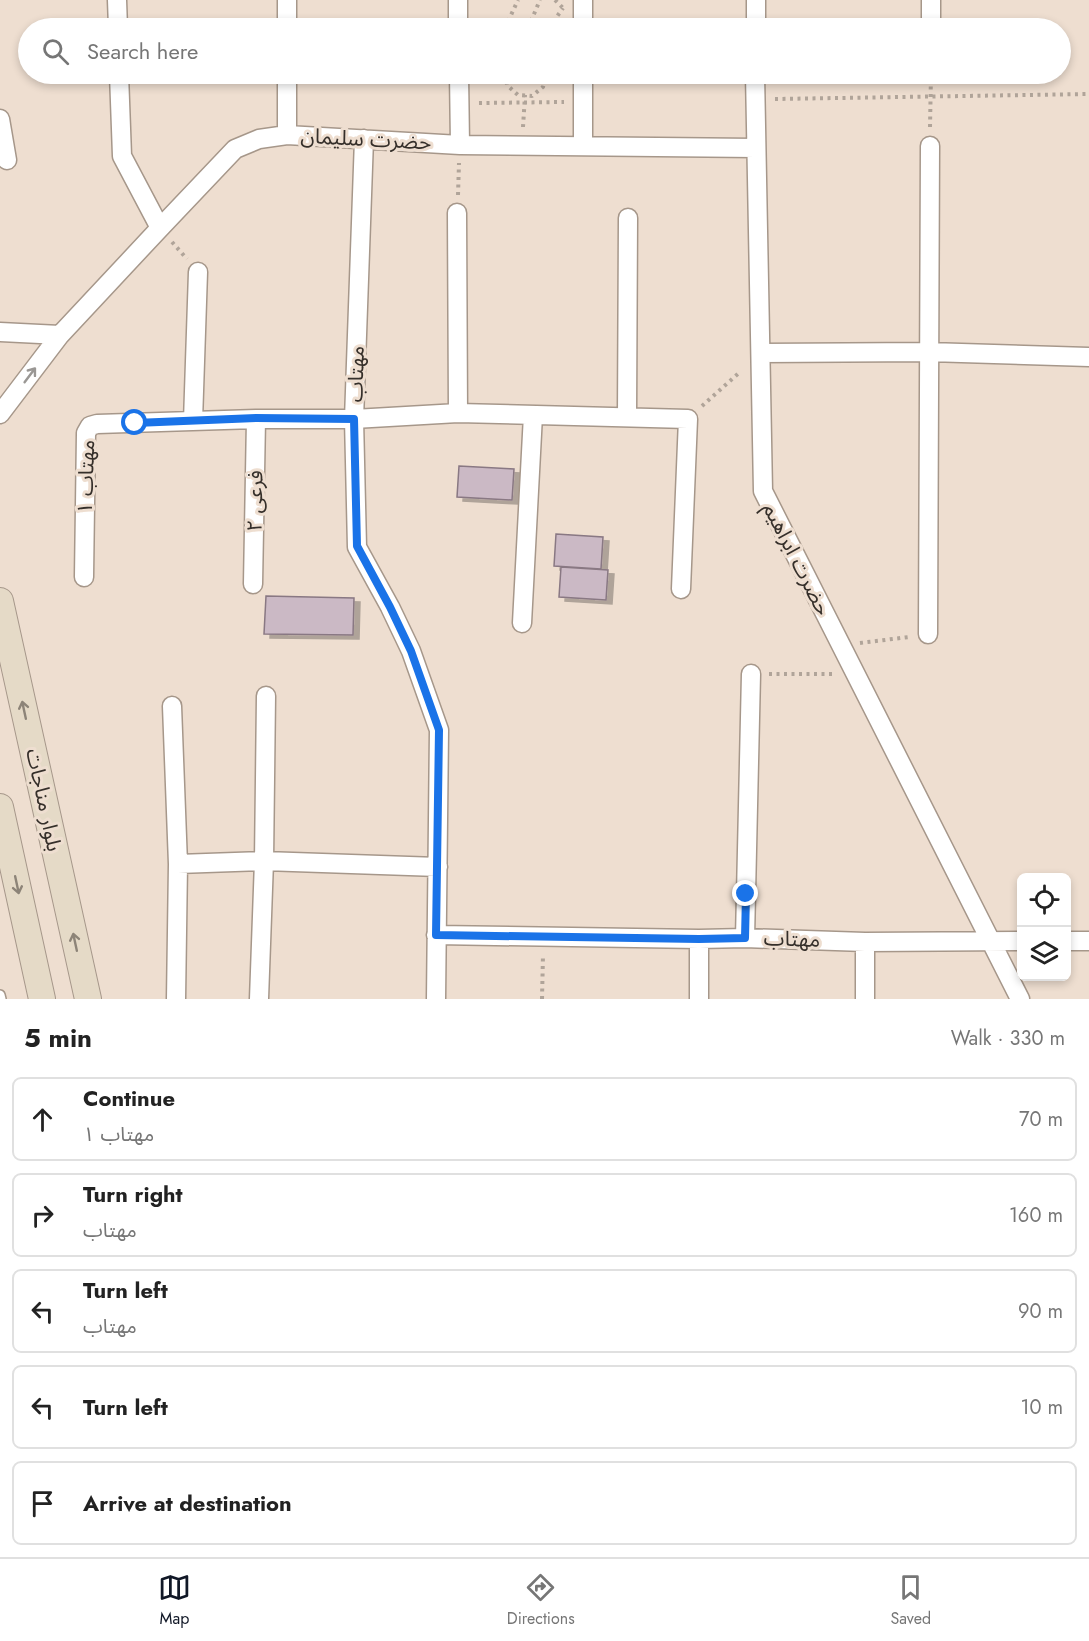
<!DOCTYPE html>
<meta charset="utf-8">
<style>
body{margin:0;font-family:Jost,"Noto Sans Arabic",sans-serif;background:#f2f2f2;color:#222}
.controls{position:absolute;right:18px;bottom:18px;display:grid;overflow:hidden;border-radius:9px;box-shadow:0 3px 9px #0003}
.controls button{width:54px;height:54px;display:grid;place-items:center;padding:0;border:0;border-bottom:2px solid #e0e0e0;background:#fff;color:#222;font:30px sans-serif}
.stop{position:absolute;width:18px;height:18px;margin:-14px;border:4px solid #1a73e8;border-radius:50%;background:#fff}
.stop.end{background:#1a73e8;border-color:#fff;box-shadow:0 2px 6px #0008}
.list{margin:0;padding:0;list-style:none}
h2{display:flex;justify-content:space-between;align-items:center;height:78px;margin:0;padding:0 24px;font-size:26px}
h2 small{font-size:20px;font-weight:400;color:#767676}
.list li{display:grid;grid-template-columns:39px 1fr auto;gap:18px;align-items:center;box-sizing:border-box;height:84px;margin:0 12px 12px;padding:0 12px;border:2px solid #e0e0e0;border-radius:9px}
.list b{display:block;font-size:22px;white-space:nowrap}
.list p{margin:0;font-size:20px;white-space:nowrap;color:#767676}
.list em{font-size:20px;font-style:normal;color:#767676}
.icon{flex:none;width:33px;height:33px;fill:none;stroke:currentColor;stroke-width:2;stroke-linecap:round;stroke-linejoin:round}
.map{position:relative;flex:none;width:1089px;height:999px;overflow:hidden}
.search{position:absolute;background:#fff;box-shadow:0 3px 9px #0003;left:18px;right:18px;top:18px;height:66px;display:flex;align-items:center;gap:15px;box-sizing:border-box;padding:0 21px;border-radius:33px;color:#767676;font-size:22px}
.sheet{height:558px;background:#fff}
nav{display:flex;justify-content:space-around;align-items:center;box-sizing:border-box;height:84px;border-top:2px solid #e0e0e0;background:#fff;font-size:16px;color:#767676}
nav a{display:grid;justify-items:center;gap:3px}
nav .on{color:#111827}
.map>svg:first-child{display:block}
.building{fill:#cbb9c5;stroke:#897883;stroke-width:1.5;filter:url(#shadow)}
.lines{fill:none;stroke-linecap:round;stroke-linejoin:round}
.lane-casing{stroke:#a6978a;stroke-width:12}
.street-casing{stroke:#a6978a;stroke-width:21}
.secondary-casing{stroke:#a6978a;stroke-width:28}
.path{stroke:#b0a499;stroke-width:4;stroke-dasharray:3 4.5;stroke-linecap:butt}
.lane{stroke:#fff;stroke-width:9}
.street{stroke:#fff;stroke-width:18}
.secondary{stroke:#e5dac7;stroke-width:26}
.oneway{stroke:#9a9794}
.oneway2{stroke:#8d8478}
.route{stroke:#1a73e8;stroke-width:8}
.labels{text-anchor:middle;stroke-width:6;stroke-linejoin:round;paint-order:stroke}
.street-label{font-size:21px;fill:#352f2a;stroke:#eeded0}
</style>
<div class="map">
<svg width="1089" height="999" viewBox="0 0 1089 999">
<defs>
<filter id="shadow"><feDropShadow dx="6" dy="4" stdDeviation="0" flood-color="#0004"/></filter>
</defs>
<rect width="100%" height="100%" fill="#eeded0"/>
<!-- building -->
<path class="building" d="M459,466L514,469L512,500L457,497Z
M556,534L603,537L601,569L554,566Z
M561,567L608,570L606,600L559,597Z
M266,596L354,598L353,635L264,634Z"/>
<g class="lines">
<defs>
<path id="lane" d="M0,995L1,999"/>
<path id="street" d="M117,0L118,28
M458,0V28
M931,0V28
M287,28V0
M583,28V0
M756,28V0
M119,74L122,156L160,228
M459,74L460,145
M755,74L763,491L1020,999
M0,119L7,160
M287,135V74
M364,139L354,419L357,547L390,607L411,651L439,730L436,999
M583,145V74
M457,213L458,413
M0,332L60,335
M761,353L929,352L1089,357
M0,414L60,335L160,228L235,149L259,139L287,135L460,145L756,148
M627,417L628,218
M193,421L198,272
M84,577L86,433L90,426L97,424L256,419H354L458,413L688,419L681,589
M253,584L256,419
M522,623L533,415
M928,634L930,146
M172,706L178,864L264,861L438,867
M436,935L699,939L745,938L865,942L1022,941
M745,938L751,674
M1066,941H1089
M865,942V999
M176,999L178,864
M259,999L264,861L266,696
M699,999V939"/>
<path id="secondary" d="M0,601L88,999
M0,807L42,999"/>
</defs>
<!-- lane casing -->
<use href="#lane" class="lane-casing"/>
<!-- street casing -->
<use href="#street" class="street-casing"/>
<!-- secondary casing -->
<use href="#secondary" class="secondary-casing"/>
<!-- path -->
<path class="path" d="M555,0L563,8
M476,20L486,21L494,28
M505,28L518,0
M528,28L540,0
M549,28L563,8
M506,74L507,85L518,95L532,96L543,87L546,74
M775,99L1089,94
M479,103L564,102
M523,127L525,95
M930,127L931,74
M458,195L459,163
M172,242L187,259
M702,406L741,371
M860,643L909,637
M769,674H834
M542,999L543,955"/>
<!-- lane -->
<use href="#lane" class="lane"/>
<!-- street -->
<use href="#street" class="street"/>
<!-- secondary -->
<use href="#secondary" class="secondary"/>
</g>
<!-- one-way arrows -->
<defs><path id="oneway-shaft" d="M-6 0H5M1.5-3L5.5 0L1.5 3" fill="none" stroke-width="1.6" stroke-linecap="round" stroke-linejoin="round" transform="scale(1.5)"/></defs>
<use class="oneway" href="#oneway-shaft" transform="translate(30 375) rotate(-53)"/>
<g class="oneway2">
<use href="#oneway-shaft" transform="translate(24 710) rotate(-102)"/>
<use href="#oneway-shaft" transform="translate(17 885) rotate(78)"/>
<use href="#oneway-shaft" transform="translate(75 942) rotate(-102)"/>
</g>
<g class="lines">
<!-- route -->
<path class="route" d="M135,423L256,418L354,419L357,546L390,607L411,651L439,730L436,935L699,939L745,938L746,894"/>
</g>
<g class="labels">
<!-- street labels -->
<g class="street-label">
<text transform="translate(366 139) rotate(3)" y="7">حضرت سلیمان</text>
<text transform="translate(356 374) rotate(-88)" y="7">مهتاب</text>
<text transform="translate(86 477) rotate(-88)" y="7">مهتاب ۱</text>
<text transform="translate(255 501) rotate(-89)" y="7">فرعی ۲</text>
<text transform="translate(797 559) rotate(63)" y="7">حضرت ابراهیم</text>
<text transform="translate(44 800) rotate(78)" y="7">بلوار مناجات</text>
<text transform="translate(792 939) rotate(2)" y="7">مهتاب</text>
</g>
</g>
</svg>
<div class="controls">
<button><svg class="icon" aria-label="locate" viewBox="0 0 24 24"><circle cx="12" cy="12" r="6"/><path d="M12 2v4M12 18v4M2 12h4M18 12h4"/></svg></button>
<button><svg class="icon" aria-label="layers" viewBox="0 0 24 24"><path d="M12 4l9 5-9 5-9-5zM3 14l9 5 9-5"/></svg></button>
</div>
<div class="stop" style="left:135px;top:423px"></div>
<div class="stop end" style="left:746px;top:894px"></div>
<div class="search"><svg class="icon" aria-label="search" viewBox="0 0 24 24"><circle cx="10" cy="10" r="6"/><path d="M15 15l6 6"/></svg>Search here</div>
</div>
<section class="sheet">
<h2>5 min<small>Walk · 330 m</small></h2>
<ul class="list">
<li><svg class="icon" aria-label="ahead" viewBox="0 0 24 24"><path d="M12 20V5M6 11l6-6 6 6"/></svg><div><b>Continue</b><p>مهتاب ۱</p></div><em>70 m</em></li>
<li><svg class="icon" aria-label="right" viewBox="0 0 24 24"><path d="M7 20v-9h11M14 6l5 5-5 5"/></svg><div><b>Turn right</b><p>مهتاب</p></div><em>160 m</em></li>
<li><svg class="icon" aria-label="left" viewBox="0 0 24 24"><path d="M17 20v-9H6M10 6l-5 5 5 5"/></svg><div><b>Turn left</b><p>مهتاب</p></div><em>90 m</em></li>
<li><svg class="icon" aria-label="left" viewBox="0 0 24 24"><path d="M17 20v-9H6M10 6l-5 5 5 5"/></svg><div><b>Turn left</b></div><em>10 m</em></li>
<li><svg class="icon" aria-label="arrive" viewBox="0 0 24 24"><path d="M6 21V4h12l-3 4 3 4H6"/></svg><div><b>Arrive at destination</b></div></li>
</ul>
</section>
<nav>
<a class="on"><svg class="icon" aria-label="map" viewBox="0 0 24 24"><path d="M3 6l6-2 6 2 6-2v14l-6 2-6-2-6 2zM9 4v14M15 6v14"/></svg>Map</a>
<a><svg class="icon" aria-label="directions" viewBox="0 0 24 24"><path d="M12 3l9 9-9 9-9-9zM9 14v-3h6M13 9l2 2-2 2"/></svg>Directions</a>
<a><svg class="icon" aria-label="saved" viewBox="0 0 24 24"><path d="M7 4h10v16l-5-4-5 4z"/></svg>Saved</a>
</nav>
